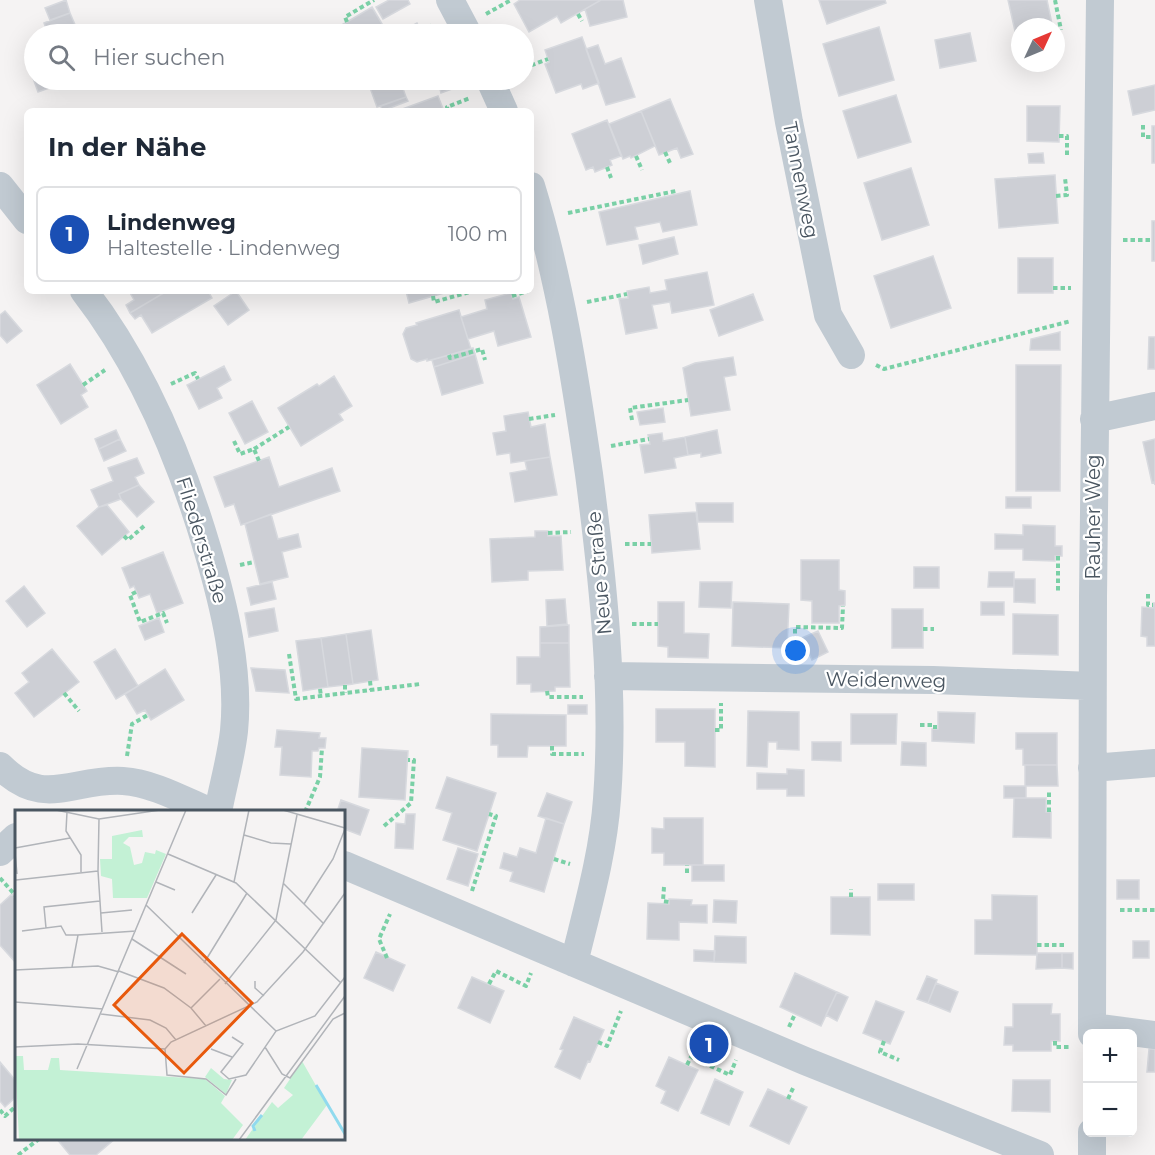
<!DOCTYPE html>
<html lang="de">
<meta charset="utf-8">
<style>
body{margin:0;font-family:Montserrat,sans-serif;background:#f2f2f3;color:#1f2937}
.controls{position:absolute;right:18px;bottom:18px;display:grid;overflow:hidden;border-radius:9px;box-shadow:0 6px 24px #0002}
.controls button{width:54px;height:54px;display:grid;place-items:center;padding:0;border:0;border-bottom:2px solid #e0e1e3;background:#fff;color:#1f2937;font:30px sans-serif}
.compass{position:absolute;left:1011px;top:18px;width:54px;height:54px;border-radius:50%;background:#fff;box-shadow:0 6px 24px #0002;rotate:46deg}
.you{position:absolute;left:796px;top:651px;width:21px;height:21px;margin:-15px;border:4px solid #fff;border-radius:50%;background:#1a73e8;box-shadow:0 0 0 9px #1a73e833}
.badge{display:grid;place-items:center;width:39px;height:39px;border-radius:50%;background:#2563eb;color:#fff;font-size:20px;font-weight:700}
.pin{position:absolute;translate:-50% -50%;border:3px solid #fff;box-shadow:0 2px 6px #0006}
.list{margin:0;padding:0;list-style:none}
h2{display:flex;justify-content:space-between;align-items:center;height:78px;margin:0;padding:0 24px;font-size:26px}
h2 small{font-size:20px;font-weight:400;color:#747a83}
.list li{display:grid;grid-template-columns:39px 1fr auto;gap:18px;align-items:center;box-sizing:border-box;height:96px;margin:0 12px 12px;padding:0 12px;border:2px solid #e0e1e3;border-radius:9px}
.list b{display:block;font-size:22px;white-space:nowrap}
.list p{margin:0;font-size:20px;white-space:nowrap;color:#747a83}
.list em{font-size:20px;font-style:normal;color:#747a83}
.icon{flex:none;width:33px;height:33px;fill:none;stroke:currentColor;stroke-width:2;stroke-linecap:round;stroke-linejoin:round}
.map{position:relative;flex:none;width:1155px;height:1155px;overflow:hidden}
.search{position:absolute;background:#fff;box-shadow:0 6px 24px #0002;left:24px;top:24px;width:510px;height:66px;display:flex;align-items:center;gap:15px;box-sizing:border-box;padding:0 21px;border-radius:33px;color:#747a83;font-size:22px}
.panel{position:absolute;background:#fff;box-shadow:0 6px 24px #0002;left:24px;top:108px;width:510px;height:186px;border-radius:9px}
.map>svg:first-child{display:block}
.building{fill:#cdcfd5;stroke:#d7d9de;stroke-width:1.5}
.lines{fill:none;stroke-linecap:round;stroke-linejoin:round}
.path{stroke:#7ad0a6;stroke-width:4;stroke-dasharray:4.5 3;stroke-linecap:butt}
.minor{stroke:#c1cad2;stroke-width:28}
.labels{text-anchor:middle;stroke-width:4.5;stroke-linejoin:round;paint-order:stroke}
.street-label{font-size:20px;fill:#4a5661;stroke:#fff}
.inset-river{fill:none;stroke:#90daee;stroke-width:3}
.inset-road{fill:none;stroke:#b1b4b9;stroke-width:1.5}
.view{fill:#e8590c;fill-opacity:0.15;stroke:#e8590c;stroke-width:3}
.inset-edge{fill:none;stroke:#4a5661;stroke-width:3}
</style>
<div class="map">
<svg width="1155" height="1155" viewBox="0 0 1155 1155">
<rect width="100%" height="100%" fill="#f5f3f3"/>
<!-- building -->
<path class="building" d="M66,0L70,13L50,20L45,8Z
M389,0H408L410,4L383,19L376,7Z
M520,0H601L561,23L557,16L529,32L514,4Z
M601,0H623L627,17L590,26L585,9Z
M819,0H885L886,3L827,24Z
M1008,0H1047L1052,24L1036,27H1020V30L1015,31Z
M372,7L388,34H325L347,22Z
M70,13L79,34H48L44,23Z
M417,23L423,34H397Z
M879,27L894,80L839,96L823,44Z
M970,33L976,61L940,68L935,40Z
M582,37L599,83L583,89L581,84L556,93L545,64L549,62L545,50Z
M598,45L605,64L621,58L635,97L606,105L586,49Z
M34,53V80H71L38,92L25,56Z
M384,80H400L406,97L377,107L369,85Z
M454,80H457L460,86L441,93L439,85Z
M1155,85V110L1133,115L1128,91Z
M896,95L911,142L858,158L843,111Z
M438,96L444,111H397Z
M406,97L408,101L382,111L381,106Z
M670,99L693,154L681,158L677,148L659,155L641,111Z
M1027,106H1060L1059,142L1027,141Z
M641,111L655,146L631,158L630,156L623,159L609,124Z
M607,120L621,156L610,160L612,165L595,172L593,167L586,170L572,134Z
M1152,126H1155V163H1152Z
M1043,153L1044,163H1029L1028,154Z
M911,168L929,225L882,240L864,183Z
M1055,175L1058,223L999,228L995,179Z
M690,191L697,225L663,232L660,222L635,227L638,239L607,245L599,212Z
M1152,221H1155V261H1152Z
M674,237L678,254L643,264L639,245Z
M933,256L951,308L891,328L874,276Z
M1018,258H1053V293H1018Z
M707,272L714,305L672,313L670,302L652,305L657,328L626,334L619,299L628,298L627,291L649,287L650,293L667,290L665,280Z
M129,291H167L130,313L126,305L134,300Z
M167,291H208L212,298L152,333L141,315L135,319L130,313Z
M236,291L249,310L228,325L214,306Z
M406,291H451L409,303Z
M511,293L513,299L519,297L531,337L498,346L494,331L468,339L461,317L487,309L485,300Z
M753,294L763,320L719,336L710,310Z
M459,310L471,349L427,361V359L417,362L411,359L403,334L406,328L417,325L416,323Z
M5,311L22,331L7,343L0,335V315Z
M1060,332V350H1030L1031,339Z
M1149,337H1155V369H1148Z
M473,348L475,354L434,367L432,360Z
M475,354L483,383L442,395L434,367Z
M733,357L736,375L724,377L730,410L691,416L683,368L695,363Z
M70,364L87,391L81,395L88,407L61,424L37,385Z
M1016,365H1061L1060,491H1016Z
M224,366L231,380L217,388L222,398L199,409L187,385Z
M334,376L352,406L339,414L343,420L301,446L278,408L317,384L319,386Z
M252,401L268,432L245,444L229,413Z
M663,408L665,422L640,425L637,412Z
M528,412L531,427L545,424L550,457L511,463L510,453L497,455L493,433L506,431L504,416Z
M116,430L120,439L99,449L95,439Z
M717,430L721,453L701,457V453L688,455L685,437Z
M662,433L663,441L685,437L688,455L674,458L676,468L645,473L640,445L650,444L648,435Z
M120,439L126,451L104,461L99,449Z
M1155,439V485L1154,482L1152,483L1143,442Z
M269,457L279,487L332,468L340,491L241,525L234,504L225,507L214,477Z
M550,457L557,495L515,502L510,473L527,470L525,461Z
M137,458L144,473L135,477L139,485L119,494L121,499L99,507L91,490L113,481L108,468Z
M139,485L154,502L137,517L121,499L119,494Z
M1006,497H1031V508H1006Z
M696,503H733V522H698Z
M107,505L129,532L102,555L77,526L99,507Z
M696,512L700,549L652,553L649,515Z
M271,514L278,539L298,534L301,547L282,552L288,577L260,584L245,524Z
M1023,525L1055,526V546H1062V556H1055V561L1023,560V549H995V534L1023,535Z
M535,531H548V536H561L563,570L528,571V580L492,582L490,539L535,537Z
M163,552L183,603L157,613L150,594L139,598L134,586L130,588L122,568Z
M801,560H839V590L845,591V605L839,606V623H812V601L801,600Z
M914,567H939V588H914Z
M989,572H1014V587H988Z
M1014,579H1035V603L1014,602Z
M272,582L276,599L251,605L247,588Z
M700,582H732L731,608L699,607Z
M24,586L45,613L27,627L6,601Z
M565,599L567,624L547,626L546,600Z
M658,602H684V633L709,634L708,658L668,657V647L658,646Z
M733,602L789,604L787,648L732,646Z
M981,602H1004V615H981Z
M1153,603H1155V646H1147V637L1141,636L1142,607L1153,608Z
M274,608L278,631L249,637L245,613Z
M892,609H923V648H892Z
M1013,614L1058,615V655L1013,654Z
M159,618L164,632L145,640L139,626Z
M569,625V643H540V627Z
M371,630L378,680L353,684L346,634Z
M818,631L828,652L812,660L802,638Z
M346,634L353,684L328,687L321,638Z
M321,638L328,687L303,691L296,641Z
M540,643H569L570,687H555V691L531,692V684H517V657H540Z
M52,649L79,682L34,717L15,693L29,682L22,673Z
M115,649L138,686L116,699L94,662Z
M251,668L285,670L289,693L256,691Z
M165,669L184,700L151,720L145,710L137,714L125,694Z
M568,705H587V714H568Z
M656,709H715V767L685,766V742H656Z
M748,711L799,712V750L777,749V742H768L767,767L747,766Z
M938,712L975,713L974,743L932,741V729H938Z
M491,714L566,715V746H528L527,757H498V745H491Z
M851,714H897L896,744H851Z
M277,730L320,733L319,738H326L325,748H319L318,751H312L311,777L280,775L282,747H275Z
M1016,733H1057V765H1023V749H1016Z
M812,742H841V761L812,760Z
M902,742L926,743V766L901,765Z
M362,748L408,751L405,800L359,797Z
M1025,765H1057L1058,786H1025Z
M787,769L804,770V796H787V789H757V773L787,774Z
M447,777L496,793L477,851L443,840L452,813L436,808Z
M1004,786H1026V798H1004Z
M547,793L572,802L564,824L538,816Z
M1014,798H1046V812H1051V838L1013,837Z
M341,800L369,810L360,835L344,829V812H337Z
M406,814H415L413,849L395,848L396,823L405,824Z
M546,818L564,824L544,892L510,881L513,872L500,868L504,853L517,857L520,848L536,853Z
M664,818H703V865H664V853H652V828L664,829Z
M458,848L478,854L468,886L447,879Z
M692,865H724V881H692Z
M1117,880H1139V899H1117Z
M878,884H914V900H878Z
M12,894L16,900V963L0,945V905Z
M992,895L1037,896V955L975,954V920H992Z
M831,897H870V935L831,934Z
M669,899L692,900L691,905H707V923L679,922V940L647,939L648,903L669,904Z
M714,900L737,901L736,923L713,922Z
M715,936L746,937V963L714,962Z
M1133,941H1149V958H1133Z
M694,950L715,951L714,962L694,961Z
M376,952L405,965L393,991L364,978Z
M1037,953H1062V968L1036,969Z
M1062,953H1073V969L1062,968Z
M795,973L837,992L821,1026L780,1007Z
M927,976L937,980L928,1003L917,999Z
M472,977L504,991L490,1023L458,1008Z
M936,983L958,992L950,1012L928,1003Z
M837,992L848,997L837,1021L826,1015Z
M876,1001L904,1012L890,1044L863,1033Z
M1013,1004H1052L1051,1014H1060V1041H1051V1051H1013V1045H1004L1005,1027H1013Z
M574,1017L604,1030L590,1062L588,1061L580,1079L555,1067L563,1050L560,1049Z
M1149,1049H1155V1072H1147Z
M669,1057L698,1070L678,1111L661,1103L666,1091L656,1086Z
M0,1062L16,1081V1097L5,1107L0,1101Z
M715,1079L743,1092L729,1125L701,1113Z
M1013,1080H1050V1112L1012,1111Z
M768,1089L807,1107L789,1144L750,1126Z
M56,1138H116L96,1155H70Z"/>
<g class="lines">
<!-- path -->
<path class="path" d="M1055,0L1061,30
M486,14L511,0
M578,14L582,21
M347,22L345,17L374,0
M422,32L434,24
M524,68L548,59
M448,111L447,107L470,98
M1143,125V137H1152
M1059,136H1067V156
M665,152L670,163
M636,156L642,170
M607,167L611,178
M1056,196L1067,195L1065,178
M568,213L676,191L677,193
M1123,240H1152
M1053,288H1071
M433,296L434,302L473,291
M512,296L528,291
M587,302L627,294
M449,355L450,358L482,349L485,360
M876,365L884,369L1071,321
M171,384L195,373L198,379
M83,385L105,370
M529,419L555,415
M632,420L630,408L688,400
M234,441L240,454L254,449L259,461
M611,446L649,439
M254,449L289,427
M548,533L571,532
M124,536L128,540L144,526
M625,544H651
M1058,556V591
M240,565L254,562
M136,592L130,595L140,622L163,613L167,623
M1148,594V605H1153
M632,624H658
M923,629H934
M795,641V627L842,628L843,606
M289,654L296,699L420,684
M370,681L371,690
M345,685V693
M320,689L321,696
M547,691L548,697H583
M64,693L79,711
M920,725H935V729
M715,730H721V703
M552,746V754H584
M127,756L132,724L148,715
M305,812L320,777L322,748
M1049,812V792
M384,826L411,803L414,760H408
M554,859L570,864
M687,873V865
M0,878L16,896
M664,887L663,901L669,902
M472,891L496,816L489,814
M851,897V889
M1120,910H1155
M1037,945H1066
M387,958L379,939L390,914
M489,984L496,971L526,986L531,973
M789,1027L795,1014
M884,1041L880,1052L899,1060
M1055,1041V1047H1069
M598,1042L607,1046L621,1011
M687,1065L691,1057L730,1075L736,1060
M788,1099L794,1086
M0,1110L5,1116L16,1106
M18,1155L39,1139L45,1138"/>
<!-- minor -->
<path class="minor" d="M450,0L468,34
M768,0L789,122L828,315L851,355
M490,80L504,111
M0,186L27,220
M531,186C560,280 575,377 589,474C603,581 615,691 607,799C603,855 587,909 574,963
M84,291C142,366 180,457 207,548C224,605 240,671 234,731C231,758 223,785 218,812
M1094,419L1155,406
M608,676L933,680L1092,686
M0,766C44,810 72,778 123,781C153,783 183,800 211,812
M1092,768L1155,763
M0,852L16,837
M344,865L805,1061L1040,1155
M1092,1027L1155,1035
M1092,1034L1093,597L1100,0
M1092,1155V1132"/>
</g>
<g class="labels">
<!-- street labels -->
<g class="street-label">
<text transform="translate(801 180) rotate(79)" y="7">Tannenweg</text>
<text transform="translate(1093 517) rotate(-90)" y="7">Rauher Weg</text>
<text transform="translate(202 540) rotate(73)" y="7">Fliederstraße</text>
<text transform="translate(599 573) rotate(-95)" y="7">Neue Straße</text>
<text transform="translate(886 680) rotate(1)" y="7">Weidenweg</text>
</g>
</g>
<!-- overview -->
<g transform="translate(15 810)">
<rect width="330" height="330" fill="#f5f3f3"/>
<path d="M127,20L128,27H114L108,33L115,37L119,55L127,53L130,42L140,44L141,40L151,44L132,88H98L97,69L86,66L85,49H97V26ZM0,246H8L9,260H33L36,248H44L45,260L190,269L210,286L206,293L228,315L217,330H4ZM287,251L312,295L286,330H230L257,292L263,298L278,285L269,278ZM196,258L209,269L217,270L211,284L190,267Z" fill="#c3f1d5"/>
<path class="inset-river" d="M301,275L330,324M240,321L238,316L247,305"/>
<path class="inset-road" d="M41,0L84,9L145,0M268,0L330,18M52,2L51,21L66,45V62M84,9L83,61L87,122M229,25L256,33L276,34M0,38L55,28M0,43L2,64M153,44L221,73L326,173M1,70L83,61M141,72L160,80M219,72L234,0M268,73L309,114M289,94L318,49L330,19M131,95L261,221M86,103L117,100M177,103L201,65M31,118L29,97L85,91M7,121L46,116L51,125H63M117,129L171,164M189,153L232,83M57,157L63,125L121,121M0,160L83,156L104,162M104,161L149,178L176,198L191,216M240,171V178L249,186M210,174L261,110L282,5M0,192L88,199M176,198L205,169M86,204L135,210L151,218L161,230M217,227L228,234L206,262L214,269L231,265L261,221L300,206L330,167M0,237L63,234L150,239M250,237L267,264L275,268L318,209L330,203M196,239L217,247M62,259L171,0M221,269L211,285L191,269L152,265L150,239L156,232L242,192L288,142L330,83M224,330L330,186"/>
<path class="view" d="M167,124L237,193L169,263L99,195Z"/>
<rect width="330" height="330" class="inset-edge"/>
</g>
</svg>
<div class="controls">
<button>+</button>
<button>−</button>
</div>
<svg class="compass" viewBox="-18 -18 36 36"><path d="M0-13l5 13h-10z" fill="#e53935"/><path d="M0 13l5-13h-10z" fill="#747a83"/></svg>
<div class="you"></div>
<div class="pin badge" style="left:709px;top:1044px;background:#1a4fb4">1</div>
<div class="search"><svg class="icon" aria-label="search" viewBox="0 0 24 24"><circle cx="10" cy="10" r="6"/><path d="M15 15l6 6"/></svg>Hier suchen</div>
<section class="panel">
<h2>In der Nähe<small></small></h2>
<ul class="list">
<li><span class="badge" style="background:#1a4fb4">1</span><div><b>Lindenweg</b><p>Haltestelle · Lindenweg</p></div><em>100 m</em></li>
</ul>
</section>
</div>
